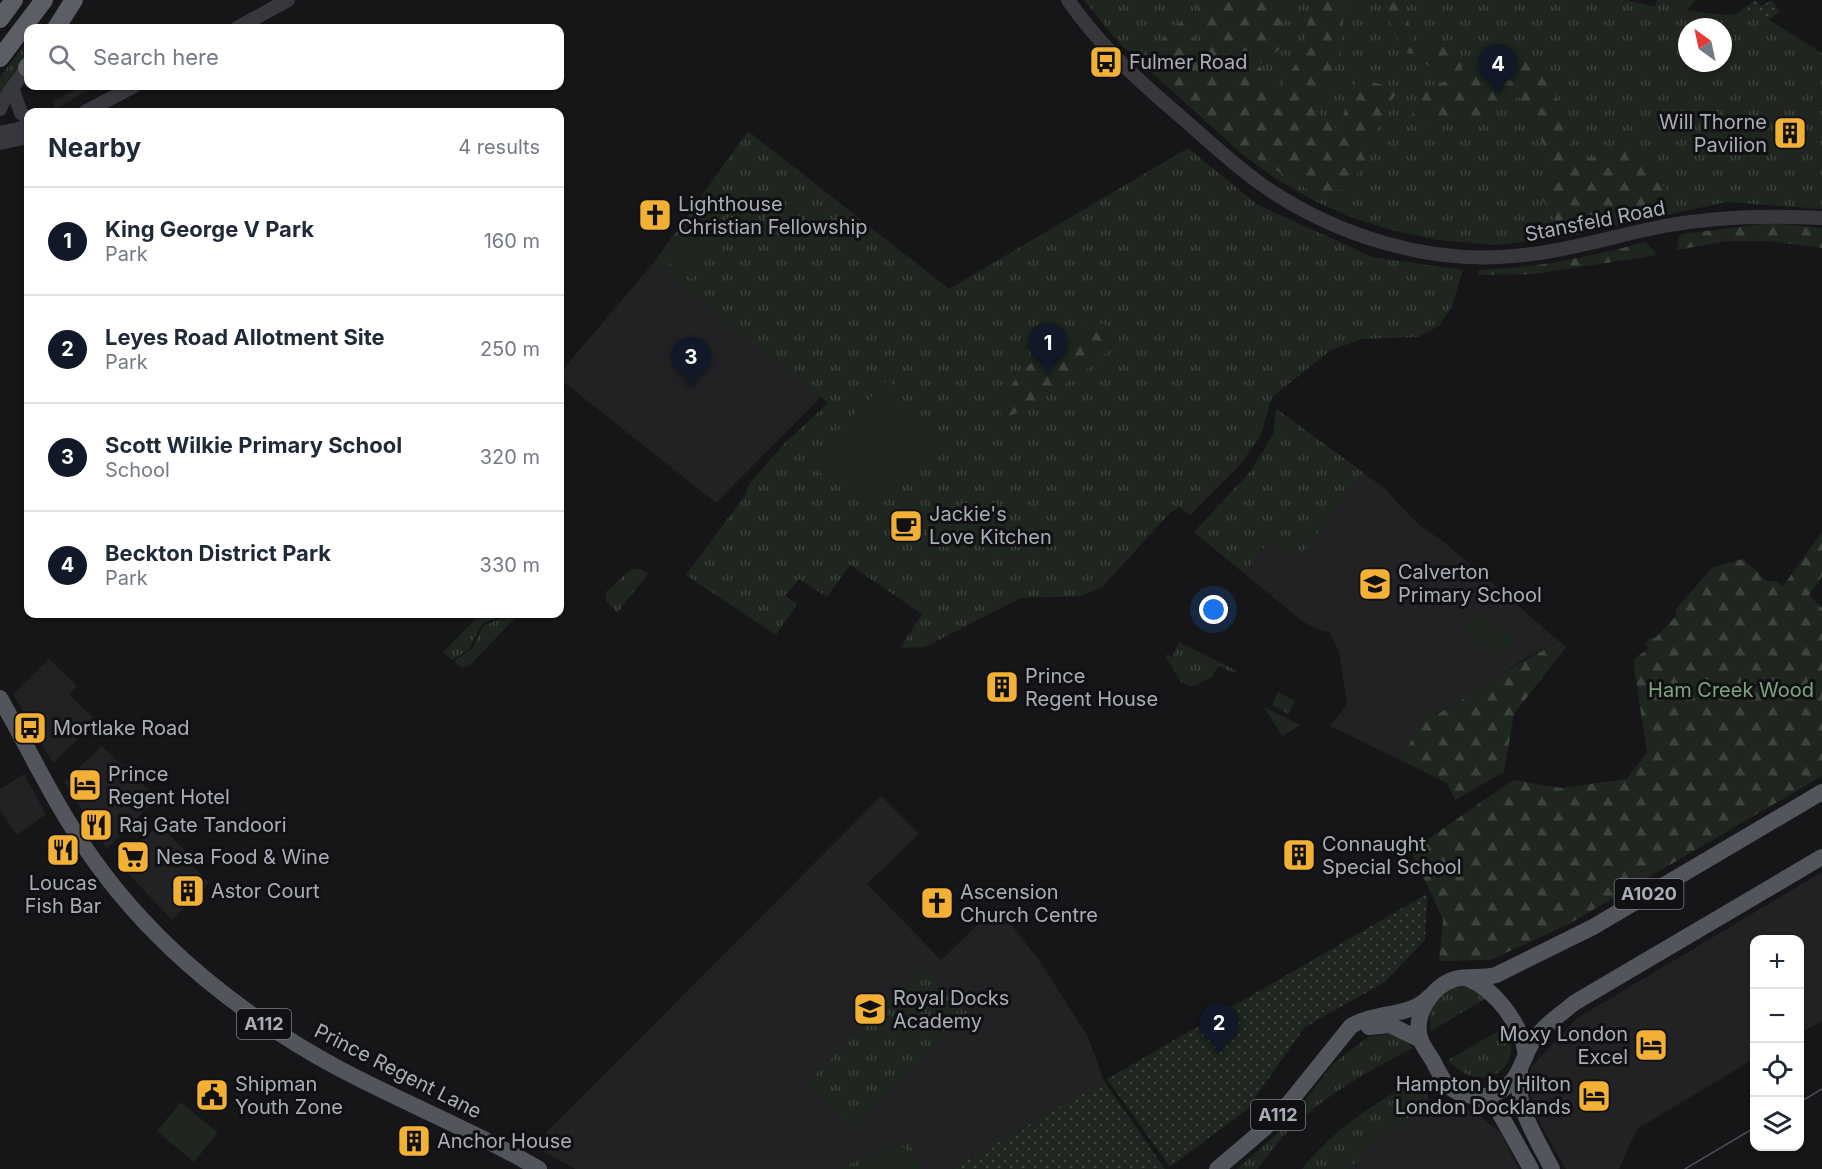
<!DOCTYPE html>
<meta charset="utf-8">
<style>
body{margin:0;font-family:Inter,sans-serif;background:#f2f2f3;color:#1f2937}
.controls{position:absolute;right:18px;bottom:18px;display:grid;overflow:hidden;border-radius:12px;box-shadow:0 2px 4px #0004}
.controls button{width:54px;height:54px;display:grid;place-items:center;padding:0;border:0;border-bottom:2px solid #e0e1e3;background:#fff;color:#1f2937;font:30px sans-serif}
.compass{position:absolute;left:1678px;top:18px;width:54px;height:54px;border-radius:50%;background:#fff;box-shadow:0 2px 4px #0004;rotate:327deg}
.you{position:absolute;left:1214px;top:610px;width:21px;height:21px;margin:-15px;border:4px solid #fff;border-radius:50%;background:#1a73e8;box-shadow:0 0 0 9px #1a73e833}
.badge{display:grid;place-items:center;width:39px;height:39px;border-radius:50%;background:#111827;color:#fff;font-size:20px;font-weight:700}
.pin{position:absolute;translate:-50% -50px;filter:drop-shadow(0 2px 3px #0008)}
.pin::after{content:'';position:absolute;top:32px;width:21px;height:18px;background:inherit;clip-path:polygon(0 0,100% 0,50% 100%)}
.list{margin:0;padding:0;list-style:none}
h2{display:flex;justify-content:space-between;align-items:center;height:78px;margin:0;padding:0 24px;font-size:26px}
h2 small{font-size:20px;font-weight:400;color:#747a83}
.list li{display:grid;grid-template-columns:39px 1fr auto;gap:18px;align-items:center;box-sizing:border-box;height:108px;padding:0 24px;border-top:2px solid #e0e1e3}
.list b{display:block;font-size:22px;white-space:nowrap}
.list p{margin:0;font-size:20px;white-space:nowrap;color:#747a83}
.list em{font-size:20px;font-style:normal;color:#747a83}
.icon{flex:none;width:33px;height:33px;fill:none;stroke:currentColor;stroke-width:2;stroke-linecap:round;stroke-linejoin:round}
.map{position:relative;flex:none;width:1822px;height:1169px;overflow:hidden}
.search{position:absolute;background:#fff;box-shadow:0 2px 4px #0004;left:24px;top:24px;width:540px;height:66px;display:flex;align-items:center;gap:15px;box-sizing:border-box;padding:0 21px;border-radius:12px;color:#747a83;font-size:22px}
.panel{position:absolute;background:#fff;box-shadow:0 2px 4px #0004;left:24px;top:108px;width:540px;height:510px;border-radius:12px}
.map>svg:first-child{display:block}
.built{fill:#222225}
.grass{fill:url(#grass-tufts);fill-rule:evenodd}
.forest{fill:url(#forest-firs)}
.garden{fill:url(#garden-dots)}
.pitch{fill:#1e261f}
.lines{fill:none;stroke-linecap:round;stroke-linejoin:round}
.tertiary{stroke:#37383d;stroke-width:14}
.primary{stroke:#53555c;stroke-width:16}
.trunk{stroke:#5b5e65;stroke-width:18}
.tram{stroke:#4a4c52;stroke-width:1.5}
.labels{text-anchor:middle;stroke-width:6;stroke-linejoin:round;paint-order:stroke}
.shield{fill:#111113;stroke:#7b7e86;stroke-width:1.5}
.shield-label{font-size:18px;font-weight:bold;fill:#a8adb8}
.poi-label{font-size:20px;fill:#a8adb8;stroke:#111113;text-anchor:start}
.street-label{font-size:20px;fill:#a8adb8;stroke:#111113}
.park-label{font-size:20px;fill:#7fa381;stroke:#111113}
</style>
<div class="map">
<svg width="1822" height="1169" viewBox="0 0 1822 1169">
<defs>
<pattern id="grass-tufts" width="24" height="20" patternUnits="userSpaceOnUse" patternTransform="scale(1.5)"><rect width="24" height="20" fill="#1e261f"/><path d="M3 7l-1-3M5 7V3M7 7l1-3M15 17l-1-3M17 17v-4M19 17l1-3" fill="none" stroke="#3c433d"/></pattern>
<pattern id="forest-firs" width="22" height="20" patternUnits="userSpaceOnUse" patternTransform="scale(1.5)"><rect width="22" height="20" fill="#1e261f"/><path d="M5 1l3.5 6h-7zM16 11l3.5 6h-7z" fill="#3c433d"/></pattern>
<pattern id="garden-dots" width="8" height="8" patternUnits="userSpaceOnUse" patternTransform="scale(1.5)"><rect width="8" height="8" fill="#1e261f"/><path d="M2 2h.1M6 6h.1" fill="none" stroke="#3c433d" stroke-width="1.8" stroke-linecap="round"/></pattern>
</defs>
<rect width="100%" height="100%" fill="#161618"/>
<!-- built -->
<path class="built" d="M83,86H89L91,88L56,109L52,102Z
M654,262L822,396L716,503L560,379V373Z
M1276,409L1383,487L1419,525L1444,542L1560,642L1527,657L1471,695L1435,715L1428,712L1400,760L1330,726L1347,705L1339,651L1329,632L1319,630L1302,621L1194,532L1250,472L1273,435Z
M49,659L77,686L69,694L96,721L53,763L13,694Z
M102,746L157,798L107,849L64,782Z
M24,774L46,814L17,835L0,810V789Z
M881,796L919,834L867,884L941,960L997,906L1041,963L1088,1037L1104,1081L952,1169H575L533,1146Z
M159,824L186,852L183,856L209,883L172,920L118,863Z
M1822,872V1021L1800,1033V940H1754V1059L1637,1129L1619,1169H1566L1541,1126L1533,1105L1528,1084L1531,1067L1576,1019Z
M1429,1105L1473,1111L1500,1132L1519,1169H1350L1360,1156L1402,1120Z"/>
<!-- grass -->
<path class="grass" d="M1084,0H1626L1655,7L1657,0H1696L1687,10L1722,15L1758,13L1822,53V209L1726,202L1562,238L1495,245L1437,240L1388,229L1350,217L1313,200L1276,179L1242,154L1119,43ZM1687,27H1723V63H1687Z
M28,40V57L0,98V77Z
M748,131L949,289L1188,148L1258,205L1373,257L1463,270L1452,306L1439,326L1418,337L1362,339L1331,350L1272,397L1260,437L1239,466L1190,515L1179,507L1170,513L1102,587L1082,596L1021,598L925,647L900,648L922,614L850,565L827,597L799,579L785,596L797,604L776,635L686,575L743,498L750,483L784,444L828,403L654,262Z
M1276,409L1363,472L1298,560L1270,540L1244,573L1194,532L1250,472L1273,435Z
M631,569H641L648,574L617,613L606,601V592Z
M480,614H506L482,624L468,650L452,660L443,652Z
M512,614H519L470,665L462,668L454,661L472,649L483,626Z
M1179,642L1237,671L1234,673L1218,666L1212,677L1191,687L1181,682L1166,657L1167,654L1172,657Z
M1278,692L1295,701L1288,714L1272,705Z
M1264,707L1300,725H1301L1282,736Z
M922,967L968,1012L852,1128L807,1083Z
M1459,982L1490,996L1431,1031C1427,1001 1433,996 1459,982Z
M1507,1026C1526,1072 1479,1096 1448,1060Z
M1396,1033L1413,1048C1353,1079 1296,1111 1258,1169H1237L1280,1131L1334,1063L1370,1036Z
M1425,1075L1429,1105C1399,1122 1372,1142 1350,1169H1302C1335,1127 1379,1101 1425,1075Z
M908,1140L920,1169H839Z"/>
<!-- forest -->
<path class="forest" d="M1196,0H1249L1252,2L1253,0H1279L1284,46L1259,65L1276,91L1304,53L1310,0H1347L1344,3L1341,55L1316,111L1338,129L1357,78L1399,89L1380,118L1367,159L1348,189L1314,193L1248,153L1152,67L1154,48L1182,21L1208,60Z
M1381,0H1402L1416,48L1434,41L1461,56L1463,79L1491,72L1497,50L1518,44C1547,72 1572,117 1571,158L1605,157L1630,143L1663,186L1675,197L1640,212L1592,221L1563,230L1542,199L1557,170L1519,97L1491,114L1444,124L1410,121L1422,88L1453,79L1424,63L1417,51V54L1403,53Z
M1771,223L1822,228V248L1768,241H1728L1677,250L1678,239L1682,234Z
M1645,242L1658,255L1534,274L1477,275L1479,270C1536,268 1590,257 1645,242Z
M1093,320L1121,332C1113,362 1029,406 1001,421C994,380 1062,337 1093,320Z
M1822,532V576L1809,595L1822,608V776L1567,925L1490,960L1439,961L1443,919L1411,851L1513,780L1561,788L1626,779L1647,753L1633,660L1649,648L1645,644L1650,638H1655L1677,615L1675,610L1713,567L1743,559L1767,581H1776L1783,586Z
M1560,642L1566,647L1514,714L1504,772L1455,800L1447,783L1400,760L1428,712L1436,715C1478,692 1516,662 1560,642Z"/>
<!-- garden -->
<path class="garden" d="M1755,0L1761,6L1772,0L1779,11L1784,10L1767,20L1757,13L1736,14Z
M1425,895L1427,898L1425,940L1385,982L1305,1027L1246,1110L1170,1167L1107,1079Z
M1104,1081L1165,1169H952Z"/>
<!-- pitch -->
<path class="pitch" d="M693,215L722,236L692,279L662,258Z
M889,379L935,446L874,509L806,463Z
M1477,612L1514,638L1500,658L1463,632Z
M181,1102L218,1133L194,1162L157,1131Z
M904,1147L914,1169H853Z"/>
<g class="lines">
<!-- tertiary -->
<path class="tertiary" d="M1068,0C1099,45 1140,82 1181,117C1210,142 1237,168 1268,189C1339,236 1428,264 1513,256C1565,252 1613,236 1664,226C1717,216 1768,215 1822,218
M237,28L288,0
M13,90L21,113L28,119
M0,109C5,94 18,82 27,68
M85,112L134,86
M0,133L28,127
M0,143L28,137"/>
<!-- primary -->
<path class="primary" d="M0,698C30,751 57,809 93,859C156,948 245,1018 340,1069C406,1104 475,1131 539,1169
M1822,792L1593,927L1496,975C1482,979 1468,975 1455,979C1431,986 1412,1017 1421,1041C1424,1048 1429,1054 1433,1061C1437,1068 1441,1078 1447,1084C1460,1099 1487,1099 1502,1090C1521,1078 1522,1057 1534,1040C1544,1025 1560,1015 1574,1003L1822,857
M1469,979C1496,990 1523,1027 1526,1056
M1369,1027L1390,1025L1421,1040
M1520,1072C1514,1106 1537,1139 1552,1169
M1478,1096L1499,1112L1531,1169
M1217,1169L1264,1129L1289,1103L1351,1026C1375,1011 1412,1017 1429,997"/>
<!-- trunk -->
<path class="trunk" d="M0,19L14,0
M56,28L74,0
M0,58L44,0
M27,68L28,66"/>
<!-- tram -->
<path class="tram" d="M1800,1102L1822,1089
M1685,1169L1754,1128"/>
</g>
<!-- icons -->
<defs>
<symbol id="bus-square" viewBox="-11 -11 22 22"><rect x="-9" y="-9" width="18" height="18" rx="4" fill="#f2b134" stroke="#111113"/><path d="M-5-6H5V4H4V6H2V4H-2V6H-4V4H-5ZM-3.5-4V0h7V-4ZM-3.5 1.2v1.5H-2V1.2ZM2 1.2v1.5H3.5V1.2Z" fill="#111"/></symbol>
<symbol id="building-square" viewBox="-11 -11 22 22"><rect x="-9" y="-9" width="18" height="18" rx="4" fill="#f2b134" stroke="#111113"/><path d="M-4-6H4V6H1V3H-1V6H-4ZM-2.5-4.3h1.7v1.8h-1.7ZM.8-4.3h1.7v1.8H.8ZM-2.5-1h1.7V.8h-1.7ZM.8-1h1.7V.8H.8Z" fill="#111"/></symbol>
<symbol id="church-square" viewBox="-11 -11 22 22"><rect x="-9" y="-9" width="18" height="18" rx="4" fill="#f2b134" stroke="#111113"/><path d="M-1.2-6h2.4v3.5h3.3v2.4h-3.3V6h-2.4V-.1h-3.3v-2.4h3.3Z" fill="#111"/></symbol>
<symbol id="cafe-square" viewBox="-11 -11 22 22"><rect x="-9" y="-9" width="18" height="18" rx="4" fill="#f2b134" stroke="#111113"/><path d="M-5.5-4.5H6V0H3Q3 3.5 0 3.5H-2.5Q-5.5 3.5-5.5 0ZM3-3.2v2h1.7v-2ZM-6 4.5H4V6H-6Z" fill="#111"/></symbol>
<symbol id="school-square" viewBox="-11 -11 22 22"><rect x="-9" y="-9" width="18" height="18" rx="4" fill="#f2b134" stroke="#111113"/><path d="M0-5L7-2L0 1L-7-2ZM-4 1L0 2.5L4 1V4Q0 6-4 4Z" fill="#111"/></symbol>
<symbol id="hotel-square" viewBox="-11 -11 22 22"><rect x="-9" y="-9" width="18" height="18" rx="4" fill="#f2b134" stroke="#111113"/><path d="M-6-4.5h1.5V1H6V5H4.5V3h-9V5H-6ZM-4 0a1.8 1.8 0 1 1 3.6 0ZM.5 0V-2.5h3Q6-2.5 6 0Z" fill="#111"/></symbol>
<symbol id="restaurant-square" viewBox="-11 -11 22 22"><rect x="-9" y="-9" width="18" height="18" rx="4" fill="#f2b134" stroke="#111113"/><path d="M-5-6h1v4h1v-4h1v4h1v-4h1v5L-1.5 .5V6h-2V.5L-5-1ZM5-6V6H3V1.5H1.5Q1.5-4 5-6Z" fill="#111"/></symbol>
<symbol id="supermarket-square" viewBox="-11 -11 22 22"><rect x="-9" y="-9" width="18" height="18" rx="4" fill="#f2b134" stroke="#111113"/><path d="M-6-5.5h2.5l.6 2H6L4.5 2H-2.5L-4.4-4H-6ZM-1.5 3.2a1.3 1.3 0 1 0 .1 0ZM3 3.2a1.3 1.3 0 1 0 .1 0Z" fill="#111"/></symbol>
<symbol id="civic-square" viewBox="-11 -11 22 22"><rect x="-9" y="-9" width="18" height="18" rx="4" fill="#f2b134" stroke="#111113"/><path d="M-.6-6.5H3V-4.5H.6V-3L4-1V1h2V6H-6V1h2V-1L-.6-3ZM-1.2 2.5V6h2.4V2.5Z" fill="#111"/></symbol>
</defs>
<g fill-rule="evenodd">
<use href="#bus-square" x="1087" y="43" width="38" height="38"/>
<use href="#building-square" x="1771" y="114" width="38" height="38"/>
<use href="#church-square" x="636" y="196" width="38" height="38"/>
<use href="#cafe-square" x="887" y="507" width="38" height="38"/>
<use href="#school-square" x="1356" y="565" width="38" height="38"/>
<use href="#building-square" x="983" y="668" width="38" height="38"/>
<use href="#bus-square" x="11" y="709" width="38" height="38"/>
<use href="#hotel-square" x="66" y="766" width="38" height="38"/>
<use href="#restaurant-square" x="77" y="806" width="38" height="38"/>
<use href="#restaurant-square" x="44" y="831" width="38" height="38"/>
<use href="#building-square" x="1280" y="836" width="38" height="38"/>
<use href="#supermarket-square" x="114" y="838" width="38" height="38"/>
<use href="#building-square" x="169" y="872" width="38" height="38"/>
<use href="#church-square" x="918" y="884" width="38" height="38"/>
<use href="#school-square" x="851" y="990" width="38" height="38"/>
<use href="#hotel-square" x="1632" y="1026" width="38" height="38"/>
<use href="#civic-square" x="193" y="1076" width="38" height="38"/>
<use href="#hotel-square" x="1575" y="1077" width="38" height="38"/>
<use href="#building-square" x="395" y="1122" width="38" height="38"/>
</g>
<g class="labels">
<!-- shield labels -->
<g class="shield">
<rect x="1614.5" y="879" width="69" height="30" rx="4.5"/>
<rect x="237" y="1009" width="54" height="30" rx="4.5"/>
<rect x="1251" y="1100" width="54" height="30" rx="4.5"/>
</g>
<g class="shield-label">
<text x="1649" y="900">A1020</text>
<text x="264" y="1030">A112</text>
<text x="1278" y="1121">A112</text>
</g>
<!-- poi labels -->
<g class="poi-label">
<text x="1129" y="69">Fulmer Road</text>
<text x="1767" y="129" text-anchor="end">Will Thorne<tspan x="1767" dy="23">Pavilion</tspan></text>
<text x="678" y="211">Lighthouse<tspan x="678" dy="23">Christian Fellowship</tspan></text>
<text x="929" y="521">Jackie's<tspan x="929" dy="23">Love Kitchen</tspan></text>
<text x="1398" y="579">Calverton<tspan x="1398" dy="23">Primary School</tspan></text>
<text x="1025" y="683">Prince<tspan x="1025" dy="23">Regent House</tspan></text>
<text x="53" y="735">Mortlake Road</text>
<text x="108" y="781">Prince<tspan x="108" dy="23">Regent Hotel</tspan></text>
<text x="119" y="832">Raj Gate Tandoori</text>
<text x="1322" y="851">Connaught<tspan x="1322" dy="23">Special School</tspan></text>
<text x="156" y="864">Nesa Food &amp; Wine</text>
<text x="63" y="890" text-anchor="middle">Loucas<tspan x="63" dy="23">Fish Bar</tspan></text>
<text x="211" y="898">Astor Court</text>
<text x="960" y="899">Ascension<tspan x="960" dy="23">Church Centre</tspan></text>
<text x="893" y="1005">Royal Docks<tspan x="893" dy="23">Academy</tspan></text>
<text x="1628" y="1041" text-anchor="end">Moxy London<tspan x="1628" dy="23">Excel</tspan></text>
<text x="235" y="1091">Shipman<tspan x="235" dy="23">Youth Zone</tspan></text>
<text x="1571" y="1091" text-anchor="end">Hampton by Hilton<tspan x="1571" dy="23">London Docklands</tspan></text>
<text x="437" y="1148">Anchor House</text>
</g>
<!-- street labels -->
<g class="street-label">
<text transform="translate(1595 221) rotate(-11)" y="7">Stansfeld Road</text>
<text transform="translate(398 1071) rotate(27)" y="7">Prince Regent Lane</text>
</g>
<!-- park labels -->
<g class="park-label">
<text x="1731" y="697">Ham Creek Wood</text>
</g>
</g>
</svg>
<div class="controls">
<button>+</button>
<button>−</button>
<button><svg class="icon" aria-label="locate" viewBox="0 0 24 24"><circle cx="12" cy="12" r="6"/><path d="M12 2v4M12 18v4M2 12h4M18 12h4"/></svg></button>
<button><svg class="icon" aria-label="layers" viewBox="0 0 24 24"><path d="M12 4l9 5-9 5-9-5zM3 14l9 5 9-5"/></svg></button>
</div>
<svg class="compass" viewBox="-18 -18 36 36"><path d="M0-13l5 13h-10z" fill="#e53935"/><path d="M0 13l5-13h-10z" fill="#747a83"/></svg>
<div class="you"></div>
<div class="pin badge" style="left:1048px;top:373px">1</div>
<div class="pin badge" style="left:1219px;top:1053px">2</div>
<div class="pin badge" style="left:691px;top:387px">3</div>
<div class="pin badge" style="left:1498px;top:94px">4</div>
<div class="search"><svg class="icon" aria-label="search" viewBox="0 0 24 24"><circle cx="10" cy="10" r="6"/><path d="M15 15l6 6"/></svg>Search here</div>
<section class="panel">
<h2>Nearby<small>4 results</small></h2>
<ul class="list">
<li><span class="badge">1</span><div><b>King George V Park</b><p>Park</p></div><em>160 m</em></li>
<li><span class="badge">2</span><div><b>Leyes Road Allotment Site</b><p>Park</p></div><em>250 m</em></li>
<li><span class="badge">3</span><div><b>Scott Wilkie Primary School</b><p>School</p></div><em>320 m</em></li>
<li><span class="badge">4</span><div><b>Beckton District Park</b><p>Park</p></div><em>330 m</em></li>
</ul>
</section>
</div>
